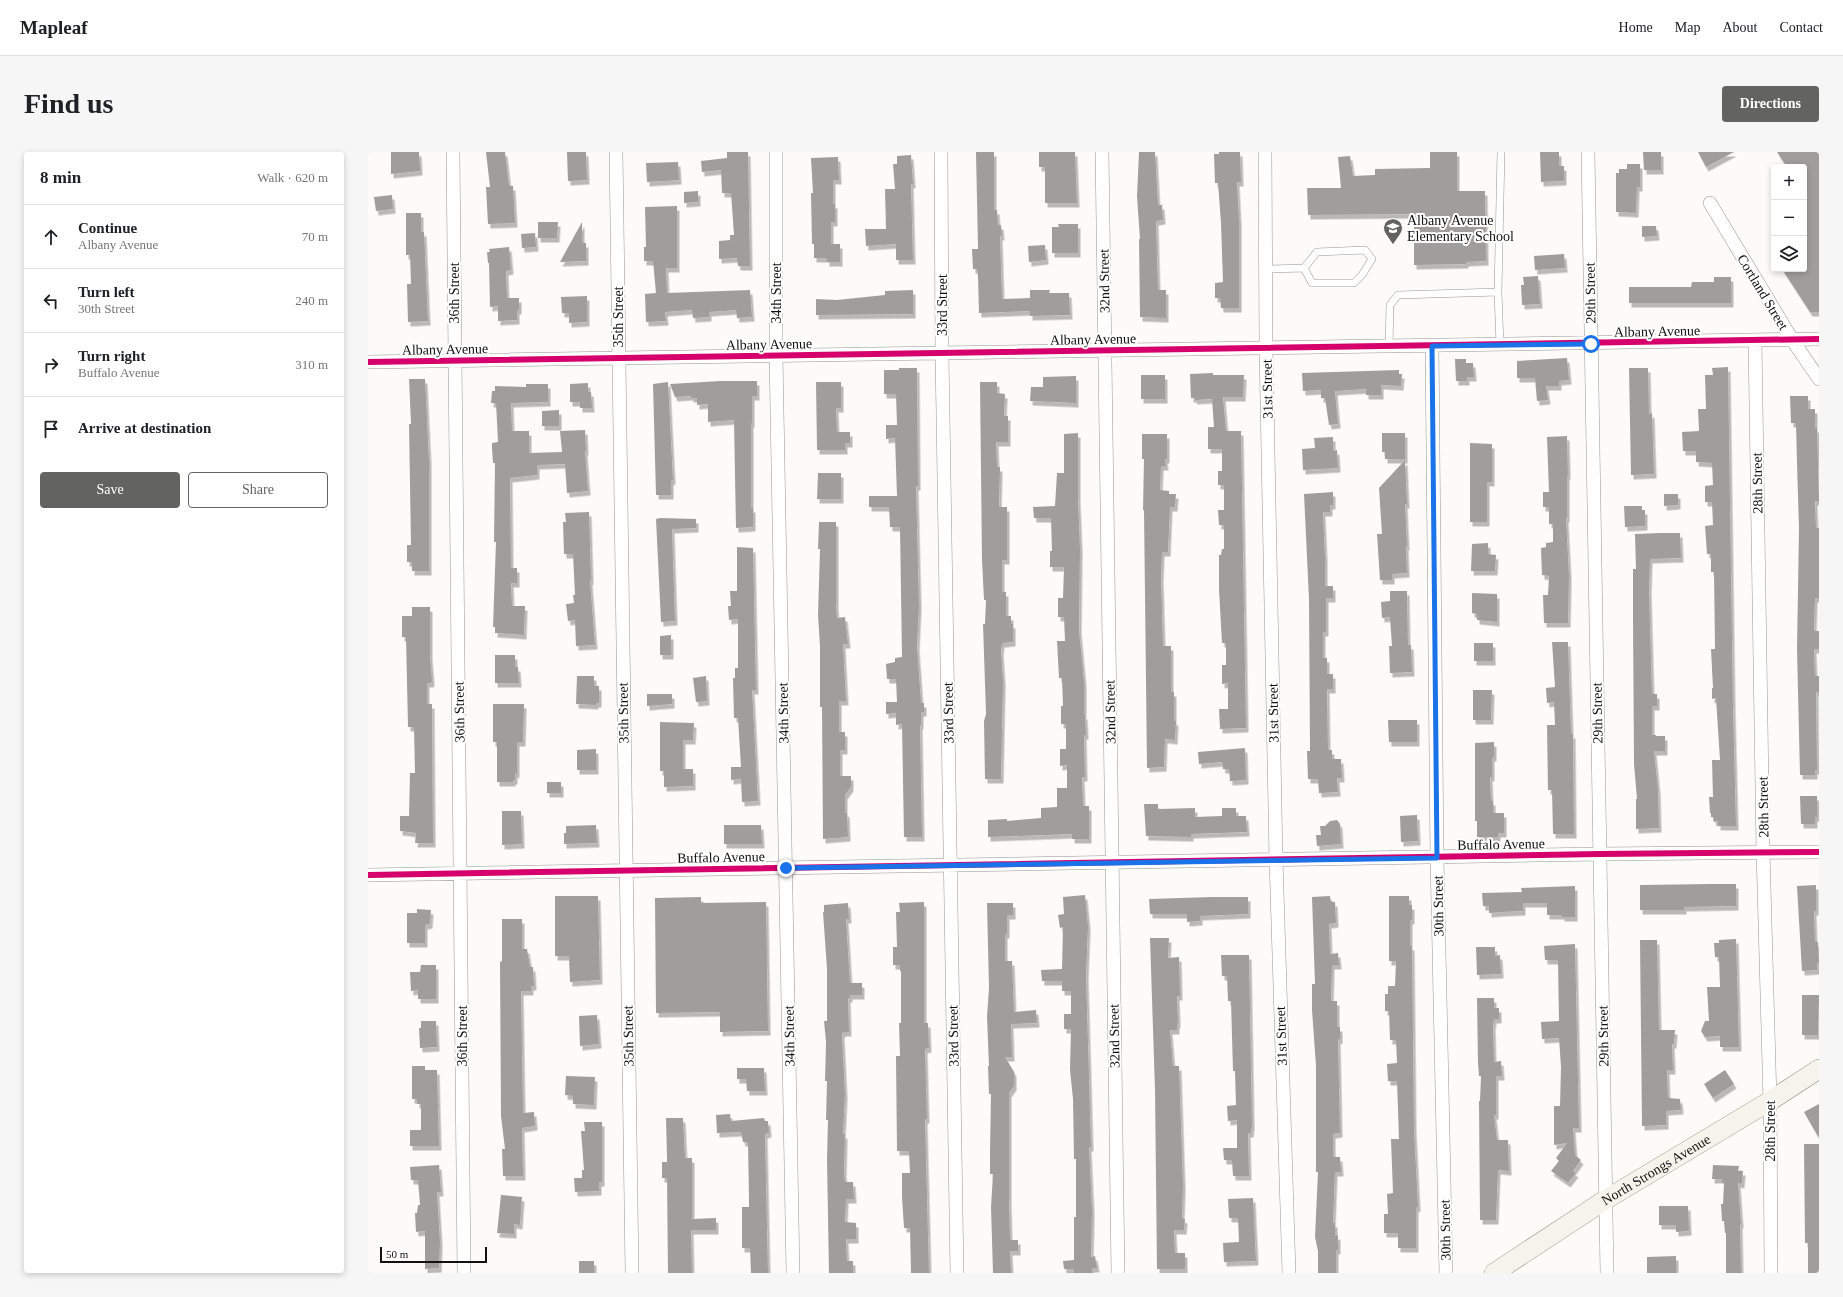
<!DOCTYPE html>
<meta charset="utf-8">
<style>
body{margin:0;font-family:Georgia,serif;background:#f6f6f6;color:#202124}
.controls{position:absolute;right:12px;top:12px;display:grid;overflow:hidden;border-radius:4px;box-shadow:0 2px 6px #0003}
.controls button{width:36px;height:36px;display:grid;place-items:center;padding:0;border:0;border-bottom:1px solid #e0e0e0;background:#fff;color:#202124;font:20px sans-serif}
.scale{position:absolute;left:12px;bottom:10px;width:107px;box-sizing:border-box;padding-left:4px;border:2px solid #111;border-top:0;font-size:11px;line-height:14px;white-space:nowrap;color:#111;-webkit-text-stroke:3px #fff;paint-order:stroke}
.stop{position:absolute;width:12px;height:12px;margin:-9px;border:3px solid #1a73e8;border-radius:50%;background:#fff}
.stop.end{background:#1a73e8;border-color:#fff;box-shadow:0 1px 4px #0008}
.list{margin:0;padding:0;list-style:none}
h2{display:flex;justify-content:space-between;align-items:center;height:52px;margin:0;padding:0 16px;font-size:17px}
h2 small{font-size:13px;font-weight:400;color:#757577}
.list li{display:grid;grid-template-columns:26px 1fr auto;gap:12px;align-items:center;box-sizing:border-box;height:64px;padding:0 16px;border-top:1px solid #e0e0e0}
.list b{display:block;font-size:15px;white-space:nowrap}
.list p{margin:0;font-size:13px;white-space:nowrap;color:#757577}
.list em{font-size:13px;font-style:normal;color:#757577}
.actions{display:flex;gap:8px;padding:12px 16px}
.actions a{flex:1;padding:9px 0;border:1px solid #636362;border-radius:4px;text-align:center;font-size:14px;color:#636362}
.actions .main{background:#636362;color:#fff}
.icon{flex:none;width:22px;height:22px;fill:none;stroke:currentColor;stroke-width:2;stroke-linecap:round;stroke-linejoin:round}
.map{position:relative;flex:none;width:1451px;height:1121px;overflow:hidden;border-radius:4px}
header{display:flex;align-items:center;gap:24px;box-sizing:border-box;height:56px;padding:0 20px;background:#fff;border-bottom:1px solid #e0e0e0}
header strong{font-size:19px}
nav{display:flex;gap:22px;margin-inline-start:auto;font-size:14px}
.intro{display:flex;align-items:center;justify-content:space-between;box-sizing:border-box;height:96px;padding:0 24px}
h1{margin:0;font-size:28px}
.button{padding:10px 18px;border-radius:4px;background:#636362;color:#fff;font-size:14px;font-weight:700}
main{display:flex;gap:24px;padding:0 24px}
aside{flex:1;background:#fff;border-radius:4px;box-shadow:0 2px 6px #0003}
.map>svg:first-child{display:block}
.building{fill:#a09e9c;filter:url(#shadow)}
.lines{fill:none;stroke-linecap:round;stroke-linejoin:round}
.lane-casing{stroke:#979695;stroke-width:8}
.street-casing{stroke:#979695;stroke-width:14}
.secondary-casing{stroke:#8d8d8b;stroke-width:20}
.lane{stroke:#fffefe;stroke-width:7}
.street{stroke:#fffefe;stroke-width:13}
.secondary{stroke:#f6f3eb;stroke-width:19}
.cycleway-casing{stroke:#fff;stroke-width:8}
.cycleway{stroke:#d6006c;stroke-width:6}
.route{stroke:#1a73e8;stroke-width:5}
.labels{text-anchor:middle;stroke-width:4;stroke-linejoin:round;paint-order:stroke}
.poi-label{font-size:14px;fill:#111;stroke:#fff;text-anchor:start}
.street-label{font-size:14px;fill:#111;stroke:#fff}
</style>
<header>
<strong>Mapleaf</strong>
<nav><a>Home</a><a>Map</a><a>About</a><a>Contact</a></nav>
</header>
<div class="intro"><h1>Find us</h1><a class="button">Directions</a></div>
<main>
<aside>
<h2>8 min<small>Walk · 620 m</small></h2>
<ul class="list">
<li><svg class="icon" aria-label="ahead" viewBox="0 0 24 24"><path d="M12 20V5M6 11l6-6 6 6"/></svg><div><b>Continue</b><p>Albany Avenue</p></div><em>70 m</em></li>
<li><svg class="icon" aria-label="left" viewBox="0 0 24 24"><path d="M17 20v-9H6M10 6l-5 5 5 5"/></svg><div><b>Turn left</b><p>30th Street</p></div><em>240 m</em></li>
<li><svg class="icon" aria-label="right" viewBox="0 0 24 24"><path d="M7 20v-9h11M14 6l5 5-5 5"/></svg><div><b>Turn right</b><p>Buffalo Avenue</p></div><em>310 m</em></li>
<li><svg class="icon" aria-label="arrive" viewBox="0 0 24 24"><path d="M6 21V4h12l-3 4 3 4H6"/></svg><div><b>Arrive at destination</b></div></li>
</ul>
<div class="actions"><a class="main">Save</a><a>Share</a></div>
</aside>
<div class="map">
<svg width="1451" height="1121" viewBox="0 0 1451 1121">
<defs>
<filter id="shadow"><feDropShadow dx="2.5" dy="4.5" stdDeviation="0" flood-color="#0004"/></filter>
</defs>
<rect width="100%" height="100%" fill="#fcfbf7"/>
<!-- building -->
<path class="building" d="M23,0H51L52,19L23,22Z
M118,0H137L141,34H145L147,71L120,72L118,35H122Z
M199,0H218L219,28L200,29Z
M359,0H380L382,114H370L369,106L351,107V89L362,88V83H366L363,41H354L353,18L334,20L333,9L359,6Z
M608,0H626V58H629L630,73H633L634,84H632L634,147L662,146V138H682L681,141H701L702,163L662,164V159L611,161L610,125L609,117H605L604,97H610Z
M671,0H707L709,51H677V15H671Z
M771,0H787L790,53H794L795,68L788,69L790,138H798V166L772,165L771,87H772L769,44Z
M851,0H872L873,30H869L871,69V156H853L852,146H847V131L855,130L853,71L850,31H847L846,2H851Z
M1062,0H1089V39H1117L1118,109L1098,110V112L1046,113V62L940,63L939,36H973L970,5L982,4L985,24L1007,23V17L1062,16Z
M1172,0H1191V14H1196V29L1173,30Z
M1275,0H1293V18H1276Z
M1330,0H1366L1338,15Z
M1409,0H1451V160H1442L1414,117H1436V15H1419Z
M543,3L545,32H543L545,108H528V92L498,94L497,77H518L517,37H527L525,12H529V4Z
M470,5L471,28H465V52H467V70H463V92H472V110H459V106H446V92H444L443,41H445L443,6Z
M310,10L311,28L279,30L278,11Z
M1259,12H1272V35H1269L1268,61L1248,60V21H1251V17H1259Z
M330,39V50L316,51V40Z
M24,43L25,57L8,59L6,45Z
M309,54V116H298L299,141L382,138L384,165L369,166L368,158L341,160V165L325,166L324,158L297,160L298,169L278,170L277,142L288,141L285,109H276V95H278L277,55Z
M38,61H53V80H56L60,169L40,170L39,132H43L42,103H38Z
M170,70H190L189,86H170Z
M214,70V91H218V109L192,110Z
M690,72H710V101H684V75H691Z
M1274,74H1288L1289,84L1274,85Z
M167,81L168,95L154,96L153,82Z
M677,93L678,108L661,110L660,94Z
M141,95L143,118L138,119L139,146H151V158H149V168L130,169V154L122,155L121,111H120L119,100H122L121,97Z
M1196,102L1197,116L1167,118L1166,104Z
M1170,124L1172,152L1154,153L1153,133H1156L1155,125Z
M1346,125H1363V151H1261V135H1323L1324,130H1346Z
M545,138V162L448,163V147L469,148L517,143V139Z
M219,144V170L201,171V161H194L193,145Z
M1199,206L1201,228L1191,229V234H1178L1180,248L1169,249L1167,226H1149V209Z
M1087,207H1098V211H1105L1106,225H1099V229H1088Z
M1360,215L1365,556L1368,674H1350V669L1346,670L1345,665H1343V661H1342L1341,645H1345L1344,608H1352L1348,546L1344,547V536H1345L1343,497H1347L1346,420H1343V402H1339L1337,374L1345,373L1344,350H1337V334L1345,333L1344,311L1328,310V299H1315L1314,280L1331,279L1330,257H1338L1337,223H1345L1344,216Z
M531,216H549L550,334H548L551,454L549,494L553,551H556V560H553V573H552L554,685H536L534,572L528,573V561L518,562V550H529L528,527H519L518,512L527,510V506L534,505L532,375H522L521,355H501V344H529L527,286L518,287V273H529L528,242H516V218H531Z
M1261,216H1280L1281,262L1284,261L1286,322L1263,323Z
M1031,218V222H1034L1033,234L1013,233V243H998V237L967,239L970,272L961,273L957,246H953V238L935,239L934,221Z
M845,221V223H876L875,245H855L858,279H873L878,576L852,577L851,557H860V531L854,532V513H858V491H854L851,437V403H853L854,397H856V373H851L850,358H856V333H850V319H854V297H840V275H846L844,247L827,248L826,246H823L822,222Z
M773,223H797V247H773Z
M708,224V251L662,249L663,235H675V225Z
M41,227H57L61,310V419H44V410H39V393H43L41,272H43Z
M353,229H389V244H384V271H383V356H385V375L368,376L366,268L340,270V252L329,253V246H323V244L307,245L302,232Z
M300,230L305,328L303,329V343H288L285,232Z
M448,230H473V256H468L469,280H482V291H477V298H449Z
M612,230H629V241L637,242L636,264H640V290H628L629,315H632L631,355H639V408H634V440H638V464H643V472H645V490L634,491L633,499L635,529L633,627H617L616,569L618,562L615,472H617L618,448H616L614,408Z
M220,231V240H223L224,256H212V250H202V232Z
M158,232H180V250L143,251L144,279H161V301L194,300L192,279L217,278L218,299H217L220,339L199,341L197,312L169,313V323L142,326L143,416H149V431H143L144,454H157L156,483L127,481V475H125L128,390H126L127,311H125L124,296V291L130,290L128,251H123L124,239H127V234L158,235Z
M1422,244H1440V257H1447V276H1449L1451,349H1447L1448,376H1451V446H1447L1446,479H1451V497H1446L1447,524H1451V540H1448L1449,618H1447V623H1432L1429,497L1431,377L1429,311L1428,271H1423Z
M191,258V274H174V259Z
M710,281V347L712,397L711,478L716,530V563H717L718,583H716L717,625H714L715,654H721V687H704V682L620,685V668L639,667V669L673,666V656L689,655V636H699V613L692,614V597H698V572H693V554H695L694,526H691L689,489H697L696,465H690V446H695L696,415H682V399H684L683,366H666L665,355L687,354L689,321H696V282Z
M1014,281H1037V307H1017V300H1014Z
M774,282H799V307H797L798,314H793L792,338L801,339V342H808L807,355H802L800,400H794L793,426L795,494H803V540H806V569H808L807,588L797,587L796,615L779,616L776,358H775L776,307H774Z
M1199,284L1200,323H1199V366H1198L1201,423L1200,471H1176L1175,443H1180L1181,424L1174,423L1173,396L1178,395V391L1185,390V372H1181V355H1175V340H1181L1179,285Z
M965,285V299L969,298L970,316L935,318L934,297L947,296L946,286Z
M1102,291L1124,292V330H1119V370H1102Z
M1037,308L1039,352H1037L1039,394H1038L1039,421L1024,422V428H1012L1009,382H1014L1011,336Z
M450,321H473V347H449Z
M965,340V353H962V360H955L957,406V434H965V446H958V480H955V506H959V522H965V537H959L960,598H964V607H973L974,626H969L970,640L951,641L950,627H940L939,599H942L941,447L936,342Z
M1296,342H1310V353L1296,354Z
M1256,354H1274V358H1277V374L1257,375Z
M221,360L223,428L222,429L227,493L208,494L207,468L200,469L198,452L206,451L205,443H207L205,402H196L195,370H198L197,361Z
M292,366L328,367V376L304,377L307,469L293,470L288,367Z
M451,370H468V453L469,466L477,465L480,492H475L478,549H471V580H477V598H472V624H483V635L477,643V661L479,660L480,685L455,687L454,555H452V494L450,463L452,397H450Z
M1292,381H1312L1313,406L1282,407L1281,438L1284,542H1289V554H1284V583H1288V584H1297V599H1286L1290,638L1291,676L1268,677V647H1269L1266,612L1265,467V417H1268L1267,382Z
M1120,391V402L1128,403L1127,419H1103L1104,392Z
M369,395L385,396L388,538H384L390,649L374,650L373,627L363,628V615H373L370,566H366L365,526H367V516H370V467L361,468L360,454H363L362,439H369Z
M1022,439H1039L1040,493H1043L1044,520L1022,521L1021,494H1024L1022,465L1014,466L1013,450L1022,449Z
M1104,441L1129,442V470L1109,468V462L1104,461Z
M44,455H62V504L64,529L63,531H59V552H64L65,691H47L48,681L32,679V664H41L42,621H47L46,575H40L38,485H34V464H44Z
M303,483V503H292V484Z
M1184,490H1200L1203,582H1205L1206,682H1185L1184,638H1180L1179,573H1187L1186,550L1179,551L1178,536L1187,535Z
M1106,491H1125V509H1106Z
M127,503H147V515H150L151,531H127Z
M209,524H226V534H231V551H228V553L208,552Z
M338,524L339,549L328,550L325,526Z
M1105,538H1124L1123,568H1105Z
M279,542H304V552L279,554Z
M125,552H156L155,590H149V622L147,621V628H145V630H129V590H125Z
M1020,568H1049V590H1021Z
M292,570L326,571L325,588H315V617H325V634L296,635V619H292Z
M1126,590V605H1124V625H1122L1123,649H1125V661H1136V681H1130V685H1109V669H1107V591Z
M877,596L878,628L862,629L861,617H855L854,610L831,612L830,600Z
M228,597V618H209V598Z
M179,630H193V641H179Z
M1432,644H1449V665H1447V672H1433Z
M776,652H790V657L827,656V665L854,664V656H868V664H878L879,680L823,682V685L778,684Z
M134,659H153L154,692L134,693Z
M1049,663L1050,689L1033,690L1032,664Z
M969,668L972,672L973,692L949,694L948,683H953L952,674H957L962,669Z
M228,673L229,691L196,692V681H198V674Z
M356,673H393L394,692H356Z
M1343,732H1368V754L1316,755V758H1272V733Z
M1448,733V759H1446L1447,790H1450L1451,812L1449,811V818L1434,819L1429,734Z
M1207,734V765H1194V763H1179V751H1155V759L1134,760L1121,761V754H1115L1114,741L1154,740L1153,736Z
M717,743L720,774L718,823L723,995H721L724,1058L723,1105L727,1104L729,1116H724V1121H706V1117H696L695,1109L706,1108V1065H708V1007H706L705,947L702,918L703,877H696V862H703V839H694V829H674L673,818L694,817L695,775L692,776L690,763L696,762L695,745Z
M187,744H230L232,828L202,830L201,804H187Z
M962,744L963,750H967L968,771L961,772L962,802L970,801L971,813H964L963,849H969V875H972V888L970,887L972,981L965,982V1005H972L973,1020H967L965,1071H967V1084L970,1083V1098H968V1121H950V1099L947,1085L950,1020H948V914L944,858V832H947L944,745Z
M1021,744H1041V753H1044V768H1042V794H1044L1046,978L1050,1055L1048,1056V1096H1030V1081H1016V1062H1020L1019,1042L1025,1041L1023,987H1031L1029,929H1020L1019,912L1029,911L1028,888H1022L1021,859H1017V842H1020V834H1027L1028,809H1021Z
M333,745V751L398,750L400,879L352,880V860L288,861L287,746Z
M844,745H880V762L832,764V769L819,770V762H782L781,747Z
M556,750V871H560L561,896L557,897L559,967H557L561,1121H543L542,1076H536L534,1045V1021H542L541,999H529L528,904H532L531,871H533V819H532V813H525V795H529L528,760H532L531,751Z
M480,751L481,767H478L482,831H494V843H482V846H480L481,880H475L474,883L477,942L475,982H477L476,1020L477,1030H485L486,1047H478L477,1070L488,1071V1087H478L479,1109H485V1121H461L459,1007L460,968H458L459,929H457L458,890L456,869H459V817L455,760H456V753Z
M619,751H645V763H639V782H637V809H644L646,860L668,858L669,871L643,872L644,905H637L646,920V934L641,941V1049L642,1088H650V1099H642L643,1121H625L623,1055L625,1022H622V1002L623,942H621L620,914H621L619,865L621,836Z
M49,757L63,758L62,772L57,773V791H39V761H49Z
M134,767H154V797H159L162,815H165L166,834H163V839H153L155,961L166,960L167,974L154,976L155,1024H135L134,997H137L133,964L132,810L134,809Z
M782,786H801L800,806L811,805L812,844H809L810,871L809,872V878H802L805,914H811L815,1033L814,1066L817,1067L816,1078H806L807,1101H817V1117H789L787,938Z
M1368,787L1371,895H1352V884L1337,885L1333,879L1337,869H1341L1339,835H1352L1351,805H1347L1346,791H1351V788Z
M1272,788H1289L1291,878H1307L1306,892H1304L1305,918H1299L1300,946L1312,947L1313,958L1298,959V973L1274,974Z
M1207,792L1211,976H1205L1207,1003L1213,1008L1205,1019L1208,1021L1200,1031L1183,1019L1191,1009L1188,1006L1199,991L1186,993V954H1192L1193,915L1191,886L1174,887L1173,870L1191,869L1190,808H1177L1176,794Z
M1108,795H1127V804L1132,803L1133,822L1109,823Z
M853,803H881L884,973L883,981H880L881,1024H865L864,1008H856L855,996H869V968L860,969L859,954L868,953L867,919H865L863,849H860L859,824H854Z
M53,813H68V847H50V838L43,839L42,820H52Z
M1434,843H1451L1450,883H1434Z
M1109,846H1126V856H1131V867H1126L1125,874L1126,910L1133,909L1134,924H1128V963H1126L1129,988H1140L1141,1019L1130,1018L1128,1068H1112L1111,949H1112L1113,924H1111L1110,911Z
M229,863L231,892L212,894L211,864Z
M53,869H68L69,895L52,896L51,876H53Z
M44,914H57V918H69L71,994H42V978H53V952H49V947H44Z
M369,916H396L397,939H379L378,927H369Z
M1357,918L1366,932L1345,946L1336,932Z
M198,924L227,925L226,953L205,952V944L197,943Z
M1451,952V986L1436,960Z
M362,962L363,969L396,966L397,969H400L401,981L397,982L400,1121H383L382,1096H374V1055H381V1047L380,990H375L373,980L349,981L348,963Z
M298,966H315L317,1006H324V1067L348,1066V1078H323L324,1121H300L299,1026H294V1010H299V1005Z
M216,970H234V1030H231V1039L207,1040L206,1026H214V1018H216L213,979H217Z
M1436,992H1451V1121H1440V1091H1437Z
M71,1013L73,1040H69L72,1090L71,1116L57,1117V1079L48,1080L47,1061H49L50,1053H52L50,1028H43L42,1015Z
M1345,1013L1371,1014L1370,1019H1375L1374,1032L1370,1031L1373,1072H1372L1373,1121H1358V1081H1357L1356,1069H1354L1353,1052H1355L1356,1031H1354V1027H1344Z
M133,1043L154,1045L152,1073L146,1072V1082L129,1081Z
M885,1046L888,1109L856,1110L855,1091L871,1090L870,1066H861L860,1047Z
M1291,1054H1320L1321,1079L1308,1080V1073H1291Z
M1308,1104V1121H1279V1105Z
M211,1109H226V1121H211Z"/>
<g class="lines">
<defs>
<path id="lane" d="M898,117L936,116L949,100L997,98L1004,107L994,123L986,131H944L936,116
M1130,140L1133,0
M1021,195L1022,153L1030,143L1130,140L1132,193"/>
<path id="street" d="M85,0L96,1121
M248,0L264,1121
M408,0V204L425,1121
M573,0L574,202L589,1121
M734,0L750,1121
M897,0L898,197L908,707L921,1121
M1220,0L1239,1121
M1342,51L1425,189L1451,227
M1387,189L1395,699L1402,949L1403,1121
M1064,194L1069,706L1078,1121
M0,210L1451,187
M0,723L1232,702L1451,700"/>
<g id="secondary">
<path id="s1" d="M1126,1121L1237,1048L1402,949L1451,917"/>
</g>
</defs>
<!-- lane casing -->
<use href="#lane" class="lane-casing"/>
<!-- street casing -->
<use href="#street" class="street-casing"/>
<!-- secondary casing -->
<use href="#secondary" class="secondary-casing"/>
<!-- lane -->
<use href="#lane" class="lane"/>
<!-- street -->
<use href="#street" class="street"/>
<!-- secondary -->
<use href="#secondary" class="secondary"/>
<defs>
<path id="cycleway" d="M0,210L1451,187
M0,723L1232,702L1451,700"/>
</defs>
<!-- cycleway casing -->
<use href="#cycleway" class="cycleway-casing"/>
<!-- cycleway -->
<use href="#cycleway" class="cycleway"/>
</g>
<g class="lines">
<!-- route -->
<path class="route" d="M418,716L1069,706L1064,194L1223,192"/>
</g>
<!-- icons -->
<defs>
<symbol id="school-pin" viewBox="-11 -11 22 30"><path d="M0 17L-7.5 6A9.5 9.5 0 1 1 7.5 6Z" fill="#636362" stroke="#fff"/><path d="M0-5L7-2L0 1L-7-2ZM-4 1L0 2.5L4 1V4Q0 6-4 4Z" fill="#fff"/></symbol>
</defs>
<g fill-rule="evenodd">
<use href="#school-pin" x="1014" y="65" width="22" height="30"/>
</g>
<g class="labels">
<!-- poi labels -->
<g class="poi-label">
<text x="1039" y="73">Albany Avenue<tspan x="1039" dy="16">Elementary School</tspan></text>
</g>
<!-- street labels -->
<g class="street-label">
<text transform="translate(736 129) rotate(-91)" y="5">32nd Street</text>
<text transform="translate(1395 140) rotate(59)" y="5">Cortland Street</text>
<text transform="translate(86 141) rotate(-90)" y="5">36th Street</text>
<text transform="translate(408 141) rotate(-90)" y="5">34th Street</text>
<text transform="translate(1222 141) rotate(-91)" y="5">29th Street</text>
<text transform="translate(574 153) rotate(-90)" y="5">33rd Street</text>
<text transform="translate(250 165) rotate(-90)" y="5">35th Street</text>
<text transform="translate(1289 179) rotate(-1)" y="5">Albany Avenue</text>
<text transform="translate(725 187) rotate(-1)" y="5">Albany Avenue</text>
<text transform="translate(401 192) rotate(-1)" y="5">Albany Avenue</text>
<text transform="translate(77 197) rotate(-1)" y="5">Albany Avenue</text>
<text transform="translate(899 237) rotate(-91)" y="5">31st Street</text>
<text transform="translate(1389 331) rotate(-91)" y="5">28th Street</text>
<text transform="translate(91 560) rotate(-91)" y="5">36th Street</text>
<text transform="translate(742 560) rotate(-91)" y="5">32nd Street</text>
<text transform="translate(255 561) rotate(-91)" y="5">35th Street</text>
<text transform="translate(415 561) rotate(-91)" y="5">34th Street</text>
<text transform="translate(580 561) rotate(-91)" y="5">33rd Street</text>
<text transform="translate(905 561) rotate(-91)" y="5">31st Street</text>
<text transform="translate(1229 561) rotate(-91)" y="5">29th Street</text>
<text transform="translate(1395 655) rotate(-91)" y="5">28th Street</text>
<text transform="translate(1133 692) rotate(-1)" y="5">Buffalo Avenue</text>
<text transform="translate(353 705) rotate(-1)" y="5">Buffalo Avenue</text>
<text transform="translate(1070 754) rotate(-91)" y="5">30th Street</text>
<text transform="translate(94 884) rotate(-90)" y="5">36th Street</text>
<text transform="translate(260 884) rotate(-91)" y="5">35th Street</text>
<text transform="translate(421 884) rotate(-91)" y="5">34th Street</text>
<text transform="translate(585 884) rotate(-91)" y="5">33rd Street</text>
<text transform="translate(746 884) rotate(-91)" y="5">32nd Street</text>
<text transform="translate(913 884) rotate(-92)" y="5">31st Street</text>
<text transform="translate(1235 884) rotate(-91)" y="5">29th Street</text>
<text transform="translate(1402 979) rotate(-90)" y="5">28th Street</text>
<text dy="5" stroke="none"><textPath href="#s1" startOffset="192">North Strongs Avenue</textPath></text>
<text transform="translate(1077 1078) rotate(-91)" y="5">30th Street</text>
</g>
</g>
</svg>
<div class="controls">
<button>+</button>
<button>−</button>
<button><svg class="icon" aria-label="layers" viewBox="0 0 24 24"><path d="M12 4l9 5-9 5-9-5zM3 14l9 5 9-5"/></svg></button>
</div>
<div class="scale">50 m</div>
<div class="stop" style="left:1223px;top:192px"></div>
<div class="stop end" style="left:418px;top:716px"></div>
</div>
</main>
